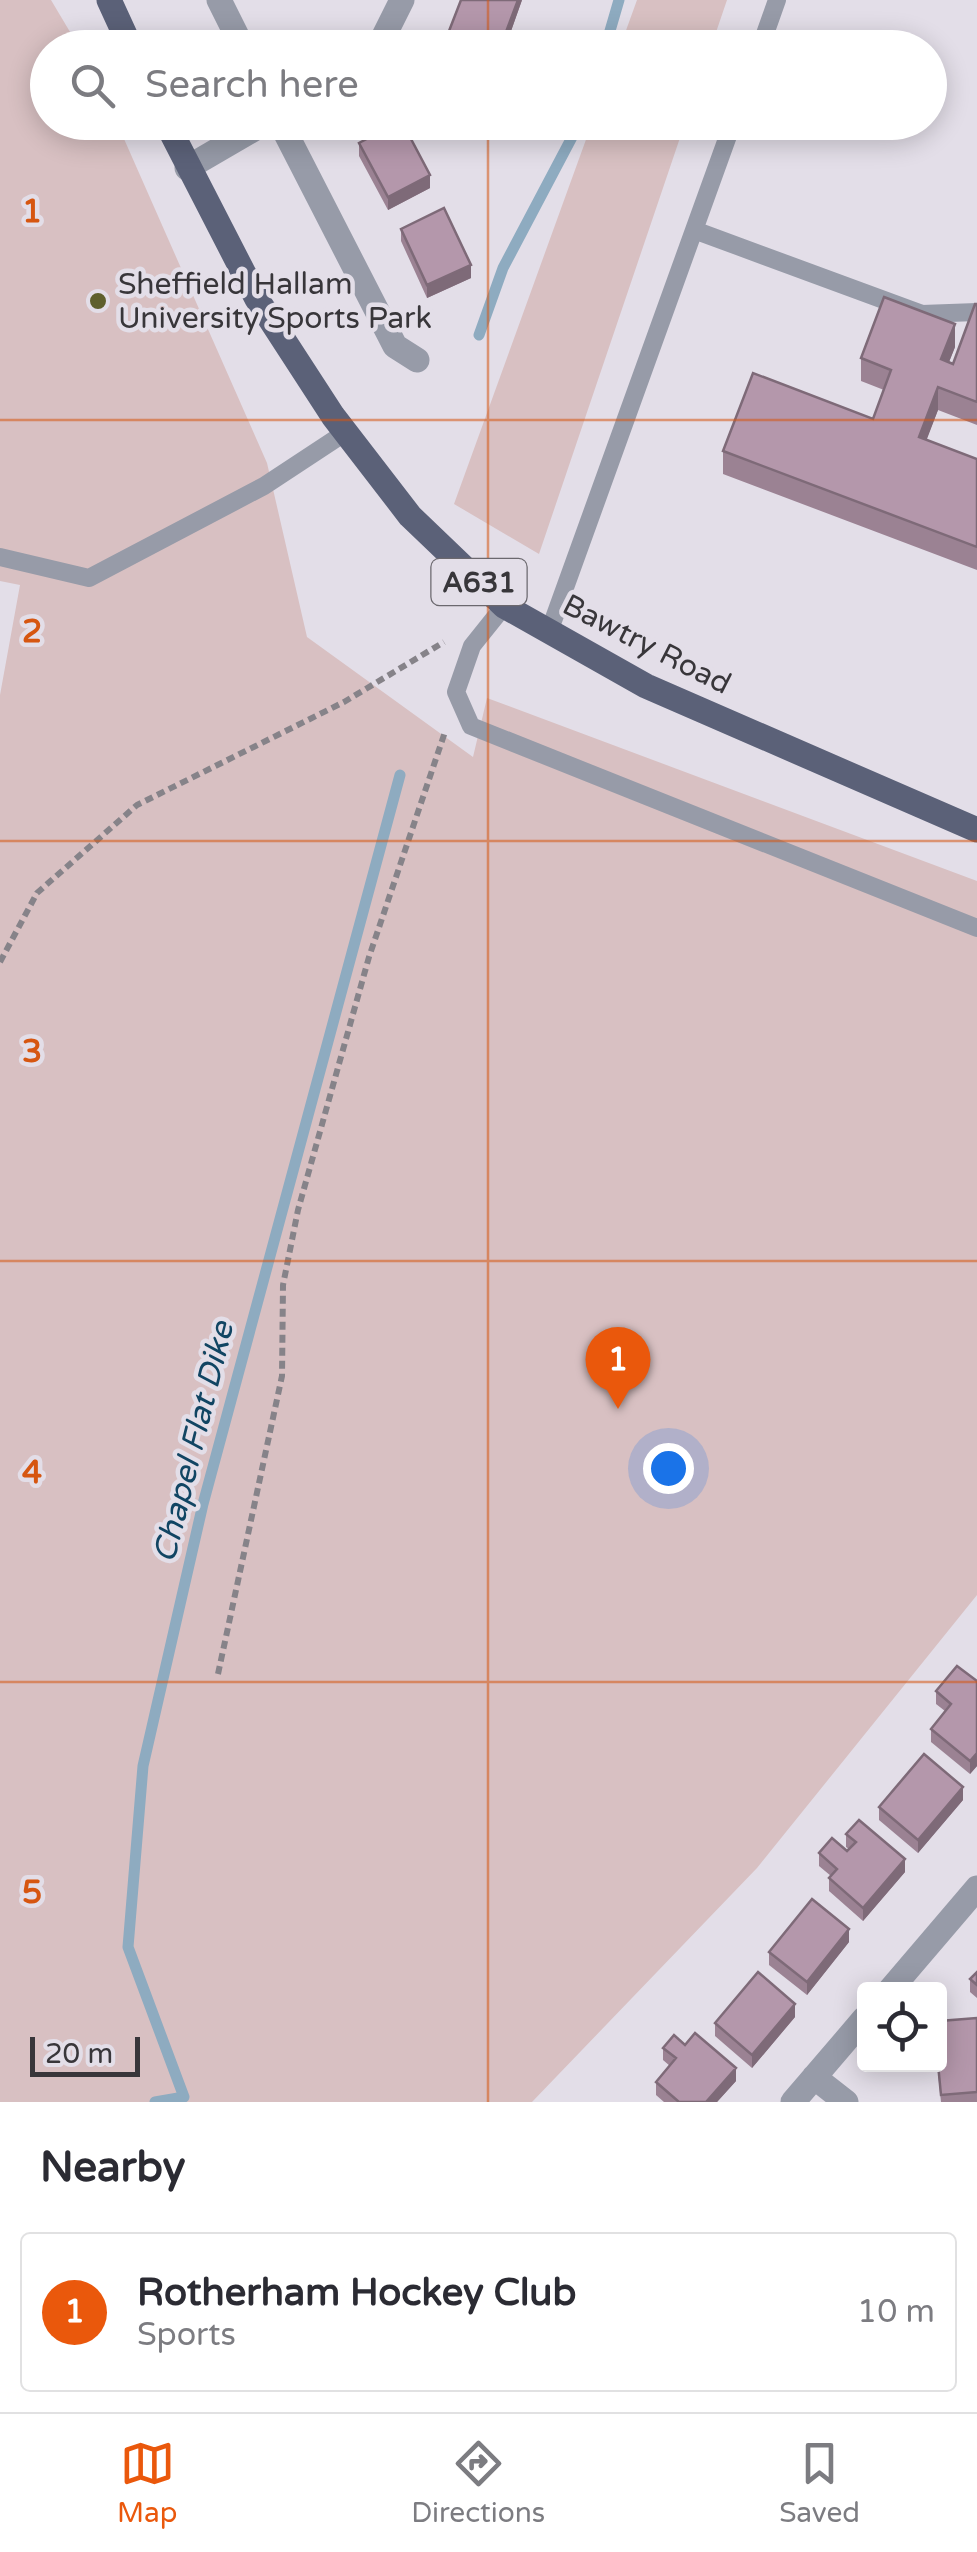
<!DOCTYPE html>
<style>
body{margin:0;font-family:"Varela Round",sans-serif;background:#f7f7f7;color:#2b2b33}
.controls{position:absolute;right:30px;bottom:30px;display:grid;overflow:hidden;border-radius:10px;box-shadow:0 5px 25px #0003}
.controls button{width:90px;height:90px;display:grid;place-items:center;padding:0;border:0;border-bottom:2px solid #e1e1e2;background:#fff;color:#2b2b33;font:50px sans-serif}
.scale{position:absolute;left:30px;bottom:25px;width:110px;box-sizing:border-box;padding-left:10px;border:5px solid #38363a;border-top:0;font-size:28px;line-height:35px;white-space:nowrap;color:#38363a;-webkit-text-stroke:8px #e3dee8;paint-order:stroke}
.you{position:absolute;left:668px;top:1468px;width:35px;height:35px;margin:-25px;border:8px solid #fff;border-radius:50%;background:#1a73e8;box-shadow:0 0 0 15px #1a73e833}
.badge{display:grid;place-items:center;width:65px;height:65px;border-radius:50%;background:#ea580c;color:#fff;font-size:32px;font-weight:700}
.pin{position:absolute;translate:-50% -82px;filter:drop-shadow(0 2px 5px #0008)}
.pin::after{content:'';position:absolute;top:52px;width:35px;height:30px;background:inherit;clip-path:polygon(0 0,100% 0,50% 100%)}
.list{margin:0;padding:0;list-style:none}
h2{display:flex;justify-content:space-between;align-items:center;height:130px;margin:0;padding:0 40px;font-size:42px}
h2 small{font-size:32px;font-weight:400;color:#7c7c81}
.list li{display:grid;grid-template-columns:65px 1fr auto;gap:30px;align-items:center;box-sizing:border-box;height:160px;margin:0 20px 20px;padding:0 20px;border:2px solid #e1e1e2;border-radius:10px}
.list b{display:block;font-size:38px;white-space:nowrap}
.list p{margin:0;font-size:32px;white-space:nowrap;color:#7c7c81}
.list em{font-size:32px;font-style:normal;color:#7c7c81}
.icon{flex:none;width:55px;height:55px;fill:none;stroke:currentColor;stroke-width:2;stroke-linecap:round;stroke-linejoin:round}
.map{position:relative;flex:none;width:977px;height:2102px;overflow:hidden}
.search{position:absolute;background:#fff;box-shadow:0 5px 25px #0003;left:30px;right:30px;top:30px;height:110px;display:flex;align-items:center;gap:25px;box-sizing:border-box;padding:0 35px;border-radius:55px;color:#7c7c81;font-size:38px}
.sheet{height:310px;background:#fff}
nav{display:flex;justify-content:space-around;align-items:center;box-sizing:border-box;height:140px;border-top:2px solid #e1e1e2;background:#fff;font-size:28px;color:#7c7c81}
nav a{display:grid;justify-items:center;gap:5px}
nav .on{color:#ea580c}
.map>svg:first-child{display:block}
.green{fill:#d8c0c2}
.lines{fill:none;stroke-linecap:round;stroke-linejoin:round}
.stream{stroke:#8eabc0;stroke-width:11}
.path{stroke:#868389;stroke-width:6;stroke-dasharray:8 5;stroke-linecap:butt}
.lane{stroke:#979ba8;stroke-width:18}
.street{stroke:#979ba8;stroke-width:25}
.primary{stroke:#5b6178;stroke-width:25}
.wall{fill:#9b8293}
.shaded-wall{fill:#7e6a78}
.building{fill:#b497ab;stroke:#7e6a78;stroke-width:2.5}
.grid{fill:none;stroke:#d65611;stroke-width:2.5;stroke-opacity:0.55}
.poi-dot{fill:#5f602d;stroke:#e3dee8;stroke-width:4}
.labels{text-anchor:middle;stroke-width:9;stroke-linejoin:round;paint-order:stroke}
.shield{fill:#e3dee8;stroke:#6b686e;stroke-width:2.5}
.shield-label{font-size:28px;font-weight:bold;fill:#38363a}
.poi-label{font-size:30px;fill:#38363a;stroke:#e3dee8;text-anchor:start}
.street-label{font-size:30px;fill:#38363a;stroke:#e3dee8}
.water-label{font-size:32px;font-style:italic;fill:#114563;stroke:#e3dee8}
.grid-label{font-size:32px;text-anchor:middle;font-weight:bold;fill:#d65611;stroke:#e3dee8;stroke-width:9;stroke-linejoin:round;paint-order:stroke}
</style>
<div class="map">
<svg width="977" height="2102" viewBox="0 0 977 2102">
<rect width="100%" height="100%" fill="#e3dee8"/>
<!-- green -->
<path class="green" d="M0,0H51L79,47L48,48V122L117,123L267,463L307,637L473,757L487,698L977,881V1595L757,1868L532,2102H0V695L20,585L0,581Z
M637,0H727L711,47H620Z
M592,123H685L539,554L454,504Z"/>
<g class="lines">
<!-- stream -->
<path class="stream" d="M605,48L619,0
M479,335L503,268L580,122
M155,2102L184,2097L128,1947L143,1766L203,1504L400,775"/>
<!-- path -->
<path class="path" d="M0,962L37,893L137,805L344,702L444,642
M218,1674L282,1376L283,1285L298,1210L369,957L445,732"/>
<!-- lane -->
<path class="lane" d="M760,48L777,0
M694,230L922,314L977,312
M0,557L89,578L264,486L346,432
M504,606L472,646L456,692L471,726L977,928
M549,632L733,122"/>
<!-- street -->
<path class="street" d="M219,0L243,48
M378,48L402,0
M280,122L395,346L417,360
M187,168L266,122
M890,1990L977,1888
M814,2077L846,2102
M793,2102L864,2019"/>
<!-- primary -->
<path class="primary" d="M109,0L131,48
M166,122L257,299L333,416L410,516L504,606L646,686L977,830"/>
</g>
<!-- wall -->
<path class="wall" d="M522,0L505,48H459L449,44V31Z
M359,143L430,188L388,210L359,156Z
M401,229L471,278L427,298L401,241Z
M977,304V425L938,410L926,440L977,459V570L723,474V451L873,419L884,390L861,381V358L955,347L949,362L953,364Z
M977,1681V1766L970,1774L931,1742V1729L945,1711L936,1704V1691Z
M963,1800L918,1853L879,1820V1807Z
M846,1834L905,1872L863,1921L829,1891V1878L831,1876L819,1866V1853L847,1851L849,1849L846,1847Z
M849,1942L807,1995L769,1965V1952Z
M977,1972V1998L970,1992V1979Z
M795,2017L752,2068L715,2036V2023Z
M977,2018V2102H941L937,2064H940Z
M685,2045L736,2081L717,2102H664L656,2095V2082L670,2066L663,2060V2048Z"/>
<!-- shaded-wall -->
<path class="shaded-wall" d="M518,0H522L505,48H500Z
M430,175V188L388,210V197Z
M471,265V278L427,298V285Z
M955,324V347L941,382V359Z
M938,387V410L919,460V437Z
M977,1753V1766L970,1774V1761Z
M963,1787V1800L918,1853V1840Z
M905,1859V1872L863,1921V1908Z
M849,1929V1942L807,1995V1982Z
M795,2004V2017L752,2068V2055Z
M736,2068V2081L717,2102H706Z"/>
<!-- building -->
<path class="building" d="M461,0H518L500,48H495L449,31Z
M399,122H402L430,175L388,197L359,143Z
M444,208L471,265L427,285L401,229Z
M884,297L955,324L941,359L953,364L975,304H977V402L938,387L919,437L977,459V547L723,451L753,373L873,419L891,370L861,358Z
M957,1666L977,1681V1753L970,1761L931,1729L951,1704L936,1691Z
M924,1754L963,1787L918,1840L879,1807Z
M859,1820L905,1859L863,1908L829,1878L837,1869L819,1853L832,1838L847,1851L856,1842L846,1834Z
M812,1899L849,1929L807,1982L769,1952Z
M758,1972L795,2004L752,2055L715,2023Z
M977,1972V1985L970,1979Z
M977,2018V2092L941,2095L938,2064L940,2021Z
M695,2033L736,2068L706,2102H679L656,2082L676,2058L663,2048L674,2035L685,2045Z"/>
<!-- grid -->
<path class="grid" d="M488,0V48M488,122V2102M0,420H977M0,841H977M0,1261H977M0,1682H977"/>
<!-- markers -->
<circle class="poi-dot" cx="98" cy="301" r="10"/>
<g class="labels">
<!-- shield labels -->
<rect class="shield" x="431.5" y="559" width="95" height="46" rx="8"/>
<g class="shield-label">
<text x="479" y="592">A631</text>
</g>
<!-- poi labels -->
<g class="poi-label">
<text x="118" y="294">Sheffield Hallam<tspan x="118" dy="34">University Sports Park</tspan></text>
</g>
<!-- street labels -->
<g class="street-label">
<text transform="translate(647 644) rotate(27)" y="10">Bawtry Road</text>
</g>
<!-- water labels -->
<g class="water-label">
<text transform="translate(193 1442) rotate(-76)" y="11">Chapel Flat Dike</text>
</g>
</g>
<g class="grid-label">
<text x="32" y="222">1</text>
<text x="32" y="642">2</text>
<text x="32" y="1062">3</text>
<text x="32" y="1483">4</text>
<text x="32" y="1903">5</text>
</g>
</svg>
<div class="controls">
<button><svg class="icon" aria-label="locate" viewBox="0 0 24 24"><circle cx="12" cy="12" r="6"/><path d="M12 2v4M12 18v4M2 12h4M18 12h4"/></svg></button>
</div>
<div class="scale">20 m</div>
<div class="you"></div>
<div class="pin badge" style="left:618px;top:1409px">1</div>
<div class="search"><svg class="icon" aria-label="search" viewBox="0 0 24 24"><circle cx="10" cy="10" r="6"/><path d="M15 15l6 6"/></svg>Search here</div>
</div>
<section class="sheet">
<h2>Nearby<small></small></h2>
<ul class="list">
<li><span class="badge">1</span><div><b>Rotherham Hockey Club</b><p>Sports</p></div><em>10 m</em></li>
</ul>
</section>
<nav>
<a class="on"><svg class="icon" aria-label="map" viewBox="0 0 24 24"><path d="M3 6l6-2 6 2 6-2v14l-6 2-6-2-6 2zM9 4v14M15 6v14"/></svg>Map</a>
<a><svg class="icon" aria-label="directions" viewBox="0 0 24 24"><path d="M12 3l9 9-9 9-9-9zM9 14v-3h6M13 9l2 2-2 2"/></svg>Directions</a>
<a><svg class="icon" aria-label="saved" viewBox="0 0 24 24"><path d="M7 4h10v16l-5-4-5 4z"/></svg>Saved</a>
</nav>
